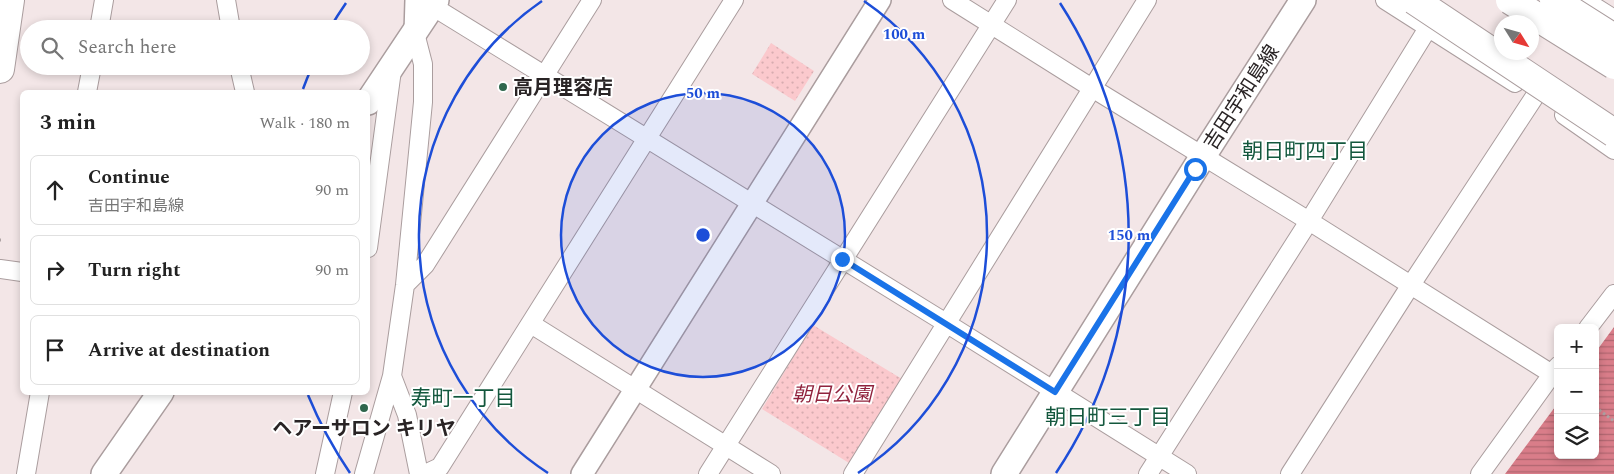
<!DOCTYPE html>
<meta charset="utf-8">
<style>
body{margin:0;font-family:Spectral,"Noto Sans JP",serif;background:#f2f2f2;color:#222}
.controls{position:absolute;right:15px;bottom:15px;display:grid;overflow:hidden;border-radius:8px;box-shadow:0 2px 8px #0003}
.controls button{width:45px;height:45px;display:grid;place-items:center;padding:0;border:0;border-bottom:1px solid #e0e0e0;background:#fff;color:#222;font:25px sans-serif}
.compass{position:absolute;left:1494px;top:15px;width:45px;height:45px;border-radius:50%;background:#fff;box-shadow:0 2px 8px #0003;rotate:127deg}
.stop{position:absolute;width:15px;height:15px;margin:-11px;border:4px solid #1a73e8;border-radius:50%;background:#fff}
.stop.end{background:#1a73e8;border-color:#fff;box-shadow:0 1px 5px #0008}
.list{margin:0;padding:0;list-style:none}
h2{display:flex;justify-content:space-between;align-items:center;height:65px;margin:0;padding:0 20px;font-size:21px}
h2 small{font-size:16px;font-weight:400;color:#767676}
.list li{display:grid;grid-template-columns:32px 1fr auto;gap:15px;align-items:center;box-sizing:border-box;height:70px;margin:0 10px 10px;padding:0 10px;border:1px solid #e0e0e0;border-radius:8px}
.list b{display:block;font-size:19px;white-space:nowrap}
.list p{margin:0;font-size:16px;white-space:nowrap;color:#767676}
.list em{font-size:16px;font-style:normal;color:#767676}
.icon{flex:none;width:28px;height:28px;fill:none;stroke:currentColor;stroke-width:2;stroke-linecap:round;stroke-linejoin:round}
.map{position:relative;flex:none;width:1614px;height:474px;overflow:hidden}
.search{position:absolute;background:#fff;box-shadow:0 2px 8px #0003;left:20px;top:20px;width:350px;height:55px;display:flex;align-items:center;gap:12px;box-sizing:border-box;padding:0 18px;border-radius:28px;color:#767676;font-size:19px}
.panel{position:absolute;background:#fff;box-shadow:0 2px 8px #0003;left:20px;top:90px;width:350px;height:305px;border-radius:8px}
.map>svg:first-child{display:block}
.park{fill:url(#park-dots)}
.water{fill:url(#water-rules)}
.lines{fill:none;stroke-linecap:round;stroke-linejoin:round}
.minor-casing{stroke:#aa9d9e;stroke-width:20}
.tertiary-casing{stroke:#aa9d9e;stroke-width:24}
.secondary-casing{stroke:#aa9d9e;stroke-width:28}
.trunk-casing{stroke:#aa9d9e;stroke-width:30}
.path{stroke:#aea3a4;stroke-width:3;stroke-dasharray:2.5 2.5;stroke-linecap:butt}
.minor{stroke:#fff;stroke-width:18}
.tertiary{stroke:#fff;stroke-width:21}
.secondary{stroke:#fff;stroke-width:25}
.trunk{stroke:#fff;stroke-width:28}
.motorway-bridge-casing{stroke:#aa9d9e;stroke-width:30;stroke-linecap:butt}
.motorway-bridge{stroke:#fff;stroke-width:28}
.route{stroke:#1a73e8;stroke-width:6}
.ring{fill:none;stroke:#1d4ed8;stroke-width:2.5}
.poi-dot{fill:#2f664d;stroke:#fff;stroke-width:2}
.labels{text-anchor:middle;stroke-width:4;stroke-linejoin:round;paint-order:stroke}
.poi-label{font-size:20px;font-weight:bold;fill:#292425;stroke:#fff;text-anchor:start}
.street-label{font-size:20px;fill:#292425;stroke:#fff}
.park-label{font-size:20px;font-style:italic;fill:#90233d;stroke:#fff}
.neighbourhood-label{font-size:21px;fill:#13573d;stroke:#fff}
.centre{fill:#1d4ed8;stroke:#fff;stroke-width:2.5}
.ring-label{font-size:15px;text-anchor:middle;font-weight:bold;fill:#1d4ed8;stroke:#fff;stroke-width:4;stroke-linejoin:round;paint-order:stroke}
</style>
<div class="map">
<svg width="1614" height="474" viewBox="0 0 1614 474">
<defs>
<pattern id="park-dots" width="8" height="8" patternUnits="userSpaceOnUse" patternTransform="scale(1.25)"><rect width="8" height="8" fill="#fbc9cd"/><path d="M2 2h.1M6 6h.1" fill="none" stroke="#d7acb0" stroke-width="1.8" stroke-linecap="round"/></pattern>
<pattern id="water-rules" width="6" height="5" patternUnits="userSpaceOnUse" patternTransform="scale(1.25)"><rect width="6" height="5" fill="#d97d89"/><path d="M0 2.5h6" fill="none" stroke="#b06670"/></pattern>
</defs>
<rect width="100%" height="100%" fill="#f3e6e7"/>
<!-- park -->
<path class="park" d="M771,43L814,71L795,101L752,74Z
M813,325L902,379L849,463L762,409Z"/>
<!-- water -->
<path class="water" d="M1614,327V474H1505L1558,403V455H1595V353Z"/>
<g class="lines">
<defs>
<path id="minor" d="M226,0L231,29
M952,0L1092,88L1309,221L1552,374
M1385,0L1515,83
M1584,0L1614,19
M432,6L946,323L1187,474
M99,29L104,0
M239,66L245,92
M87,92L92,66
M1564,115L1614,150
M368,248L392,70
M0,269L22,272
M405,285L425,265L592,0
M531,324L771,474
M1588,328L1614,294
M392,376L407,415L419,474
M26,474L40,392
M325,474L343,392
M364,474L392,376L405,285L423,102V64L415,33
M425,474L440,467L734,0
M708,474L1007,0
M853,474L1147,0
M1148,474L1309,221L1428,28
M1290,474L1405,294L1535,96
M1480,474L1558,366"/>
<path id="tertiary" d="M415,33L416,0
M582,474L880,0"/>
<path id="secondary" d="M368,102L436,0
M104,474L161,392
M1004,474L1203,156L1303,0"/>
<path id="trunk" d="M0,69L10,0"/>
</defs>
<!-- minor casing -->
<use href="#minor" class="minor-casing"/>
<!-- tertiary casing -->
<use href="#tertiary" class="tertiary-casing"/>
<!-- secondary casing -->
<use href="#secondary" class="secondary-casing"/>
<!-- trunk casing -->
<use href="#trunk" class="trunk-casing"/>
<!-- path -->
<path class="path" d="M0,240H1
M1595,407L1614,421"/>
<!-- minor -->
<use href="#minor" class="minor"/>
<!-- tertiary -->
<use href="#tertiary" class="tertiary"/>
<!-- secondary -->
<use href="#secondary" class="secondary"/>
<!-- trunk -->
<use href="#trunk" class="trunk"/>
<defs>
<path id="motorway-bridge" d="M1414,0L1614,133
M1510,0L1614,65
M1554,0L1614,38"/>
</defs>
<!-- motorway-bridge casing -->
<use href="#motorway-bridge" class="motorway-bridge-casing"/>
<!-- motorway-bridge -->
<use href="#motorway-bridge" class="motorway-bridge"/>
</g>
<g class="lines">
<!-- route -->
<path class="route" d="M842,259L1055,392L1195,169"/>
</g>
<!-- distance rings -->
<circle cx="703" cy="235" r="142" fill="#1d4ed8" fill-opacity=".12"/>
<g class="ring">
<circle cx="703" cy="235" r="142"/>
<path d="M548 473A284 284 0 0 1 542 1M864 1A284 284 0 0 1 858 473"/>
<path d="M350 473A426 426 0 0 1 308 395M303 89A426 426 0 0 1 311 69M330 28A426 426 0 0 1 346 3M1060 3A426 426 0 0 1 1056 473"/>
</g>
<!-- markers -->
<g class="poi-dot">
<circle cx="503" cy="87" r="5"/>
<circle cx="364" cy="408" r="5"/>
</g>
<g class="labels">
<!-- poi labels -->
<g class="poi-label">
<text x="513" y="94">高月理容店</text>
<text x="364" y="435" text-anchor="middle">ヘアーサロン キリヤ</text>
</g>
<!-- street labels -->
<g class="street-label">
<text transform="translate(1241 97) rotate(-57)" y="7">吉田宇和島線</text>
</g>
<!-- park labels -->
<g class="park-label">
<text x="832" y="401">朝日公園</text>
</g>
<!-- neighbourhood labels -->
<g class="neighbourhood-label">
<text x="1305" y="158">朝日町四丁目</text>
<text x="463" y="405">寿町一丁目</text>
<text x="1108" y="424">朝日町三丁目</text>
</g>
</g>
<circle cx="703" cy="235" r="8" class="centre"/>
<g class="ring-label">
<text x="904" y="39">100 m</text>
<text x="703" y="98">50 m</text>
<text x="1129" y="240">150 m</text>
</g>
</svg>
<div class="controls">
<button>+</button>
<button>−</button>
<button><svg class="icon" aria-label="layers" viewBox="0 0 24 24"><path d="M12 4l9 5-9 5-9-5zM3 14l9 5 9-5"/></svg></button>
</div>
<svg class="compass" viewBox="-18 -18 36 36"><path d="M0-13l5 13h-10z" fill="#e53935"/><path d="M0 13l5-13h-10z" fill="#767676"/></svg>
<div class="stop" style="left:1195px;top:169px"></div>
<div class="stop end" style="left:842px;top:259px"></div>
<div class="search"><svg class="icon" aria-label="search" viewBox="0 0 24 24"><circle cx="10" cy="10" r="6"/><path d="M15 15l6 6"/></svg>Search here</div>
<section class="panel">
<h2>3 min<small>Walk · 180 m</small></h2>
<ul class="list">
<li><svg class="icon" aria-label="ahead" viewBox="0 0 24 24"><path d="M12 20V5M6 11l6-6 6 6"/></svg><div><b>Continue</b><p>吉田宇和島線</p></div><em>90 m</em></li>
<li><svg class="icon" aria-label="right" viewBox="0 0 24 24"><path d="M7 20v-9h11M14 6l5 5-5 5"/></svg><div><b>Turn right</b></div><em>90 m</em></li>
<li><svg class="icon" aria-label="arrive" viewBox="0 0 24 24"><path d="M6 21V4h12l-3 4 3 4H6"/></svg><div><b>Arrive at destination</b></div></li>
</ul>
</section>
</div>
